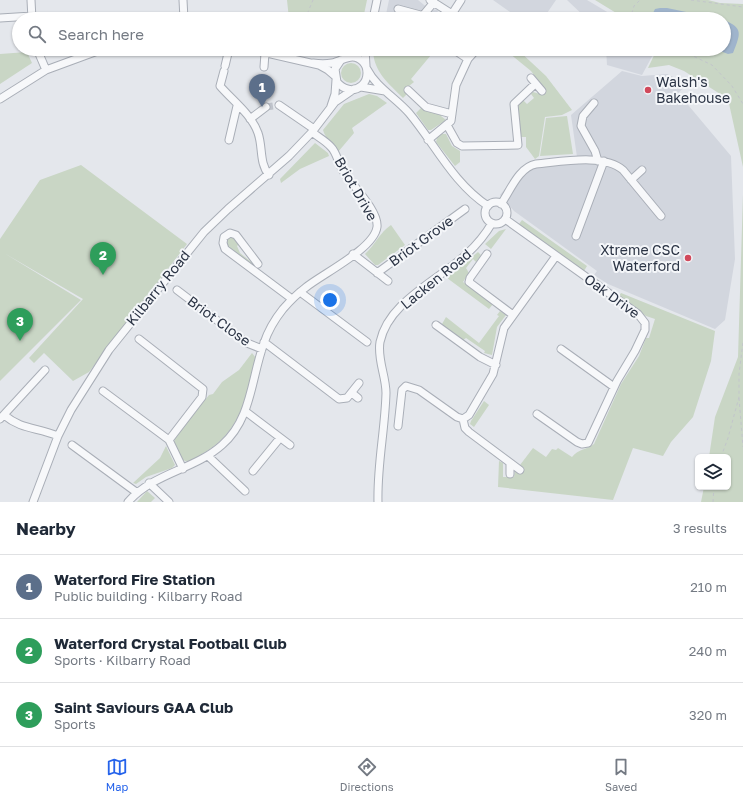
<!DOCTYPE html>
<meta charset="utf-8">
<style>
body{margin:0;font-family:"Golos Text",sans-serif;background:#f6f6f7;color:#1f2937}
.controls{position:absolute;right:12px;bottom:12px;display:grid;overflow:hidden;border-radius:6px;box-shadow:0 1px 3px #0004}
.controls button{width:36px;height:36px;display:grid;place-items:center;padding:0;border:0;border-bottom:1px solid #e0e1e3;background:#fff;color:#1f2937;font:20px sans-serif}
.you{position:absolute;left:330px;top:300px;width:14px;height:14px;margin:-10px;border:3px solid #fff;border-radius:50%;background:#1a73e8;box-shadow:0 0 0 6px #1a73e833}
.badge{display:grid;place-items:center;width:26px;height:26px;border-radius:50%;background:#2563eb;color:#fff;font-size:13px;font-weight:700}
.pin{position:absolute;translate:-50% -33px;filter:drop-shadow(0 1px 2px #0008)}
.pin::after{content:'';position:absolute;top:21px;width:14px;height:12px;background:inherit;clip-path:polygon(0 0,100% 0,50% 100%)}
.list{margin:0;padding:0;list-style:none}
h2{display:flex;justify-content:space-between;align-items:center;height:52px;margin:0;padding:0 16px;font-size:17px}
h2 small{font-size:13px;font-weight:400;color:#747a83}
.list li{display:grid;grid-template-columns:26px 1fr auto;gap:12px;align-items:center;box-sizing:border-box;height:64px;padding:0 16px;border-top:1px solid #e0e1e3}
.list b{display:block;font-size:15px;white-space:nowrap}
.list p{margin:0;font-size:13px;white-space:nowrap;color:#747a83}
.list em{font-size:13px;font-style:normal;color:#747a83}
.icon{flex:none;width:22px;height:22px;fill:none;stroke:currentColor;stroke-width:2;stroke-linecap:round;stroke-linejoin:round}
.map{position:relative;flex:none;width:743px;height:502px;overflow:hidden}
.search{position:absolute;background:#fff;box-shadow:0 1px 3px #0004;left:12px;right:12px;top:12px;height:44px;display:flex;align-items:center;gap:10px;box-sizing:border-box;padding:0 14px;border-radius:22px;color:#747a83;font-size:15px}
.sheet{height:244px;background:#fff}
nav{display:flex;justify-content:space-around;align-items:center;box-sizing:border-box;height:56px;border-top:1px solid #e0e1e3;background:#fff;font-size:11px;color:#747a83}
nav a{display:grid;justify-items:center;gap:2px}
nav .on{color:#2563eb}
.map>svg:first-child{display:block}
.built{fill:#d2d6de}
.green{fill:#c9d6c5}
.water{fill:#9fb4cc}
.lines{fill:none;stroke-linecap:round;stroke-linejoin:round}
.minor-tunnel{stroke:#bfc3cb;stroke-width:7;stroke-dasharray:7 3.5;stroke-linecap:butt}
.minor-casing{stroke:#a9aeb7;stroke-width:9}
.path{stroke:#c2c5cb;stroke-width:1;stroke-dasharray:3 3;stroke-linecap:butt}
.minor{stroke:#f7f8fa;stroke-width:7}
.poi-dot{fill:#d1495b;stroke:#f4f6f9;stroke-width:1.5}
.labels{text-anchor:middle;stroke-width:4;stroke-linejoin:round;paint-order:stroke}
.poi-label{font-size:14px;fill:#2b3445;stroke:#f4f6f9;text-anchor:start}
.street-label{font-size:14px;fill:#2b3445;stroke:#f4f6f9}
</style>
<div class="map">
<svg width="743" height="502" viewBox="0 0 743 502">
<rect width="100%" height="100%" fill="#e4e7ec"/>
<!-- built -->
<path class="built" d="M389,0H418L429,9L438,10L436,19H385Z
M493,0H556L543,19H520Z
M567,0H587L619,19H587Z
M606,49H656L642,75L607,65Z
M622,71L642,76L667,74L688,84L678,93L731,156L735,259L725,320L715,329L608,284L594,275L597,271L514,211L500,195L521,169L537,161L577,157L571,115Z"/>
<!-- green -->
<path class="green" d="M287,0H367L363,19H289Z
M595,0H708L720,3L743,4V167L728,99L684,71L669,65L648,68L657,49H724V19H626Z
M291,49H342L320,55Z
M373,49H436L411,79L414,82L404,90L407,94L403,98C388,83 373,71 373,49Z
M504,49H517L546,76L572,110L562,115L545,117L539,156L535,159L526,147V137H521L517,106L522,99L527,104L534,98L531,94L533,92L540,94L545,90L531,71Z
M27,52L32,63L0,84V54Z
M341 73a10 10 0 1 1 20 0a10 10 0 1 1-20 0Z
M369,94L377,96L387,103L352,128L354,133L338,152C333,145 325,138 323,130L344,104Z
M422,107L441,114V116L446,120L431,130H428L416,113Z
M567,116L573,154L540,156L546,118Z
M442,134H446L452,146L460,151V162L455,166L436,142L437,138Z
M315,143L328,153L329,156L300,169L281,183L280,179Z
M81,165L187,244L89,372L73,381L44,353L34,363L29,358L83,299L4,253L81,300L0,381V239L40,180Z
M743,194V502H701L704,487H728V457H709L715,417L738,357Z
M522,220L587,266L584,271L519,224Z
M391,225L405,245L378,265H375L365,254C375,245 380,232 391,225Z
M506,229L491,249L485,244L499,231Z
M232,236L240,243L237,246L240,253L255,265V267L226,246V239Z
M478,252L481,255L476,262L473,259L466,268L469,273L463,282L493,304L489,309L447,278Z
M621,293L715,331L711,361L693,417L671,442L663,456L633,448L613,500L498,487L499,461L503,463V477H514L515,471L519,474L524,468L520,465L533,448L546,457L552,449L556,450L558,448L572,457C578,449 586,450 594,444L621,384L639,356L646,338H649L655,319L646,316L619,296Z
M500,311L506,315L497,327L492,355L484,353L485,351L466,338L462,341L443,326L442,324L446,317L479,343L499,316L497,315Z
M252,353L256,358C246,398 241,432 202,454C197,458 189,464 183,460L174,442L176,436L209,395L213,394L222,382L239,370Z
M484,401L489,405L474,427L470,424L471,421Z
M166,446L175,465L172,468L146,477L136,484L133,483L160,458Z
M147,491L155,498L151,502H137Z"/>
<!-- water -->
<path class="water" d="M660,8H667L720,19H650L655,9Z
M724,20C743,28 741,33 733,53L728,54L715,49H724Z"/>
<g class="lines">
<!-- minor-tunnel -->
<path class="minor-tunnel" d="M266,107L279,105"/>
<defs>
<path id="minor" d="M31,0L32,19
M183,0L184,19
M430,0L452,14L461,0
M398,9L424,16L428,19
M0,18L32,16
M373,19L377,0
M420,19L434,2
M37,49L46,70
M249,49L319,65L328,70L335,76
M365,49L366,66
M453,49L468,59
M346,57L357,49
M313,63C320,64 326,64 332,63C343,61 353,51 363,62C366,65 367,69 367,73C367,78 365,83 361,86C353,93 343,89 337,82L335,69L341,60
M225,66L229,49
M264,67L265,53
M367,69C376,87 396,98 409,113C435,144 453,183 488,206
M224,71L220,86C232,100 252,115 258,133C263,147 259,163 269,175
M531,78L542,91
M361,87L385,91
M408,90L426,107L452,114
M0,99L46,70L103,49
M594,103L583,116L581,126L595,151L598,161
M279,105L314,129
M331,106L335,94L336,80
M250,119L266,107
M447,125L457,143L462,146L518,145L514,104L535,84
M229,140L237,106
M428,140L451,121L456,85L468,59L477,49
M631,180L642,170
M485 213a11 11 0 1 1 22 0a11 11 0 1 1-22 0Z
M501,204C510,191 519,167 536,164C560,162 604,153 623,170L661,216
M505,219L638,314L645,323V330L635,351L617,381L588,443L582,444L577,442L537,414
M576,236L604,161
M353,254L388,281
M487,254L470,278L469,282L513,315
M258,264L236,235L230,233L224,237L223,243L225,249L292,299
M377,273L465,209
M177,290L247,343L262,349
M300,292L367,342
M436,325L480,357L496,365
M139,339L203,389L202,397L169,440L183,469
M264,342L339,399L347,398L359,383
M561,349L614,387
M103,391L169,440
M352,393L358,398
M245,411L290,445
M4,415C22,430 37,427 58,436
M0,419L45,370
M463,419L469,415L493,374L504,328L556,256
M463,419L465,428L469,432L520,470
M398,426L402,390L406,386L419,390L457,417L463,419
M72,445L136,492
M208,456L245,491
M510,463V474
M253,471L280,438
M149,483L169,502
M33,502L58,436L71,410L109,350L204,232L228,209L289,156L312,132L335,102L354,89
M128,502C153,473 194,470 222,445C252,419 251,378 264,343C268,331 275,319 283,309C290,301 297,294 305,288C322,274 374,249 377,227C379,211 351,184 343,171C338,163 337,153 331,147C326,141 318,137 312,132
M378,502C377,465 385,430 386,393C386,376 377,359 380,342C383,328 391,316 401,306C432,275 468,264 492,223"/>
</defs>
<!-- minor casing -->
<use href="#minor" class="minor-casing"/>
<!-- path -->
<path class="path" d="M691,0L743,7
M305,19L313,0
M630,19L634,6L640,0
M678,49L712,65L732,86L743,104
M739,398L743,447
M721,457L728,438L739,397V374L743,342
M713,502L714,487"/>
<!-- minor -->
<use href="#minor" class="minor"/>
</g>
<!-- markers -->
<g class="poi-dot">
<circle cx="648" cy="90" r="4"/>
<circle cx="688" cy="258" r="4"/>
</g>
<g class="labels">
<!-- poi labels -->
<g class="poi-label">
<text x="656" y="87">Walsh's<tspan x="656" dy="16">Bakehouse</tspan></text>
<text x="680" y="255" text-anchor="end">Xtreme CSC<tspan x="680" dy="16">Waterford</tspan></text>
</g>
<!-- street labels -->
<g class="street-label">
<text transform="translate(356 189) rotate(60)" y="5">Briot Drive</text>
<text transform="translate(421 241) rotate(-36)" y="5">Briot Grove</text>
<text transform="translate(436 279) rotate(-39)" y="5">Lacken Road</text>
<text transform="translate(158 288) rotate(-51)" y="5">Kilbarry Road</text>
<text transform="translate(612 296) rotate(36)" y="5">Oak Drive</text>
<text transform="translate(219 321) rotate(36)" y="5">Briot Close</text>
</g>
</g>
</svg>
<div class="controls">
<button><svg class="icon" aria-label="layers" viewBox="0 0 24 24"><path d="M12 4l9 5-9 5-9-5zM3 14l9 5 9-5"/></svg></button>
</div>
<div class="you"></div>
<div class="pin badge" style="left:262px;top:107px;background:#5c6f8a">1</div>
<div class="pin badge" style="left:103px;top:275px;background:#2e9e5b">2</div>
<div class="pin badge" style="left:20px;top:341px;background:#2e9e5b">3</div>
<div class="search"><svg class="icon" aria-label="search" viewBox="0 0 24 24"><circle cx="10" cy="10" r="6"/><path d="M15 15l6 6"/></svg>Search here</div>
</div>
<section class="sheet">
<h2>Nearby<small>3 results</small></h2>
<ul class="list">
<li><span class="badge" style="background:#5c6f8a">1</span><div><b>Waterford Fire Station</b><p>Public building · Kilbarry Road</p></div><em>210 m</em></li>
<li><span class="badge" style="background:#2e9e5b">2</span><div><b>Waterford Crystal Football Club</b><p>Sports · Kilbarry Road</p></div><em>240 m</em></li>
<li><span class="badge" style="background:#2e9e5b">3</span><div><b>Saint Saviours GAA Club</b><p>Sports</p></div><em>320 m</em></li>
</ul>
</section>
<nav>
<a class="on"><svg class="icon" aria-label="map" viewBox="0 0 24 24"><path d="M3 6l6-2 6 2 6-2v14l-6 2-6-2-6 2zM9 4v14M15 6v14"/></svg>Map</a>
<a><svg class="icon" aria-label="directions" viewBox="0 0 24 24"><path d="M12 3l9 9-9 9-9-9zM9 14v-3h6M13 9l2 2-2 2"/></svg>Directions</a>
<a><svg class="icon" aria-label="saved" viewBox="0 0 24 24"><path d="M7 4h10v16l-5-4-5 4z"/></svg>Saved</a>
</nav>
